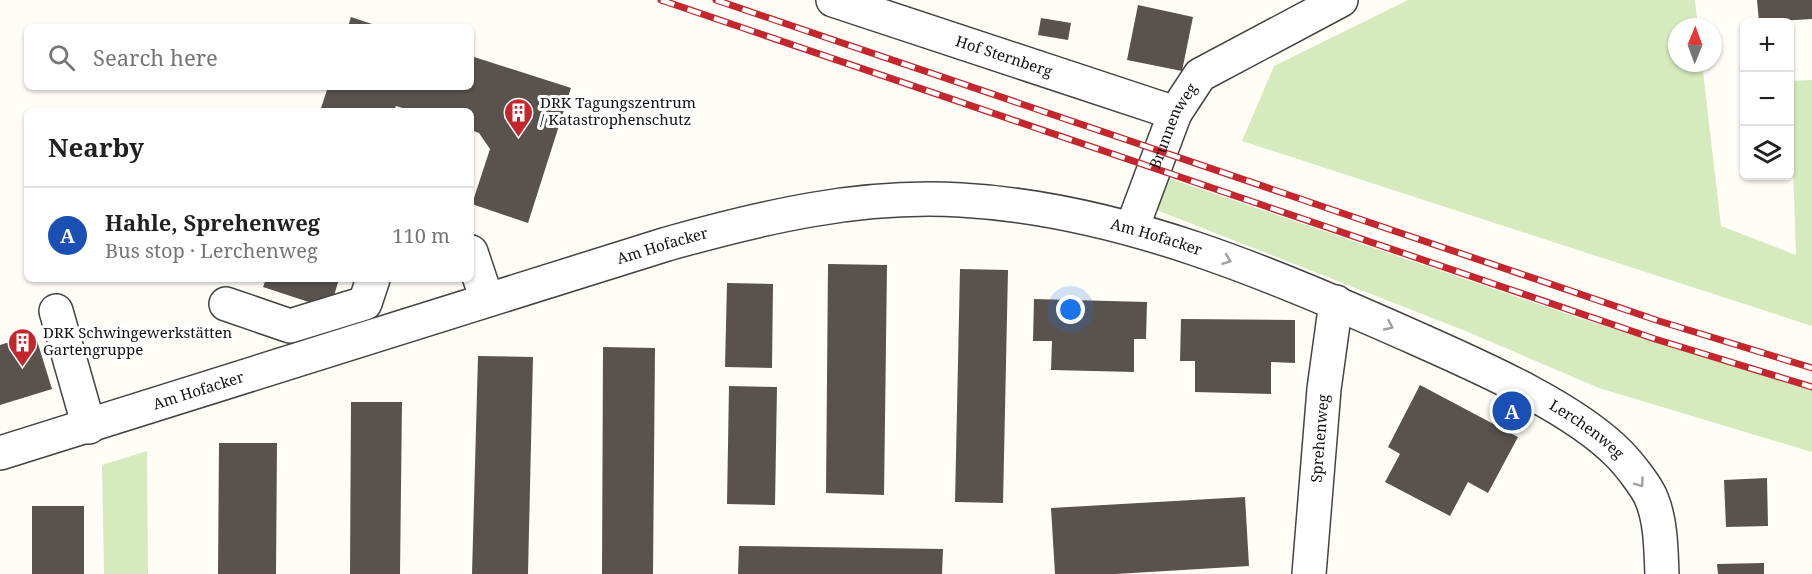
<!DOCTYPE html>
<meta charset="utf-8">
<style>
body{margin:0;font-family:"Noto Serif",serif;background:#f6f6f6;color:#202124}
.controls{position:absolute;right:18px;top:18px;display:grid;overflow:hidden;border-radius:9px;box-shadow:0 2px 4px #0004}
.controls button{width:54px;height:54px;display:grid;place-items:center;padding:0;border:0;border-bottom:2px solid #e0e0e0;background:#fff;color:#202124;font:30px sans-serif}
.compass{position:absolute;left:1668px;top:18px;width:54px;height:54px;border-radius:50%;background:#fff;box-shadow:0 2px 4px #0004;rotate:1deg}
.you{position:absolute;left:1071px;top:310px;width:21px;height:21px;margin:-15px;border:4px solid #fff;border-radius:50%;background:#1a73e8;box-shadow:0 0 0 9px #1a73e833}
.badge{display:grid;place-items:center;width:39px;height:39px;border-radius:50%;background:#c4262e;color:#fff;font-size:20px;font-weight:700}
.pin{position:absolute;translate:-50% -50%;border:3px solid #fff;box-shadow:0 2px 6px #0006}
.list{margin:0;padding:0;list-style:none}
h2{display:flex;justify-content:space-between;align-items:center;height:78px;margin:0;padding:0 24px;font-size:26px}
h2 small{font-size:20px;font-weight:400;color:#757577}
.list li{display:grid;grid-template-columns:39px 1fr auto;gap:18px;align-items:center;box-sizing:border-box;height:96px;padding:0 24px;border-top:2px solid #e0e0e0}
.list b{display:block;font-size:22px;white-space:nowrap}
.list p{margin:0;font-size:20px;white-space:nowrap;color:#757577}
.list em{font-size:20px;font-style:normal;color:#757577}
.icon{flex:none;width:33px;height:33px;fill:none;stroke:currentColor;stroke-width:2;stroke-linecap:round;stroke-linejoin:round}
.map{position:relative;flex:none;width:1812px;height:574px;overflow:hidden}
.search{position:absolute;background:#fff;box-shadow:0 2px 4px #0004;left:24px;top:24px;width:450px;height:66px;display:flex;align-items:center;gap:15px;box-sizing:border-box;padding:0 21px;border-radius:9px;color:#757577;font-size:22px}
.panel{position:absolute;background:#fff;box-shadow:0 2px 4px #0004;left:24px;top:108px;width:450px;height:174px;border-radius:9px}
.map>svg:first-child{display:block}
.green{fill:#d5ebbd}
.building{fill:#5a524d}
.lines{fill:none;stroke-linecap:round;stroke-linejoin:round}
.minor-casing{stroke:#444;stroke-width:36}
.minor{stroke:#fff;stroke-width:33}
.rail-casing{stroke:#c4262e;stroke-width:7}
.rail{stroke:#fff;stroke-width:4.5;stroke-dasharray:14;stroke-linecap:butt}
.oneway{stroke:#a0a0a0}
.labels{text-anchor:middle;stroke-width:6;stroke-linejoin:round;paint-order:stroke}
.street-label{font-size:15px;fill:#111;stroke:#fff}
.poi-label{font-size:15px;fill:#111;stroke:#fff;text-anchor:start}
</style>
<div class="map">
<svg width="1812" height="574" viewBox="0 0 1812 574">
<rect width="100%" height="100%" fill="#fffdf5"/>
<!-- green -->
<path class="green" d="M1408,0H1695L1698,27H1677V63H1702L1721,226L1796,255L1790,81L1812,80V326L1242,141L1274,66Z
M1168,178L1579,318L1812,390V452L1599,388L1468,332L1154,209Z
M147,451L148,574H104L102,465Z"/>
<!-- building -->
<path class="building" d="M1757,0H1812V19L1759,22Z
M1138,5L1193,17L1182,71L1127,60Z
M351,17L381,27H348Z
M1041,18L1071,23L1068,40L1038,35Z
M471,56L571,88L528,223L472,204L490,149L479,133L471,130V111H412L396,106L394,111H320L328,87H471Z
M828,264L887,265L884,495L826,493Z
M960,269L1008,270L1003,503L955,502Z
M266,279H339L330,309L263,287Z
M727,283L773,284L772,368L725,367Z
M1034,299L1147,302L1146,339H1134V372L1051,370L1052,341H1033Z
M1181,319L1295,320V363L1271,362V394L1195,392V361H1180Z
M35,334L52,389L0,405V345Z
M603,347L655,348L653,574H602Z
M478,356L533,357L528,574H472Z
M1420,385L1518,437L1488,493L1468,482L1450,516L1385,482L1400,454L1388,447Z
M729,386L777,387L775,505L727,504Z
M351,402H402L400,574H350Z
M219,443H277L276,574H218Z
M1767,478L1768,526L1726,527L1724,480Z
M1245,497L1249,566L1116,574H1055L1051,508Z
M32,506H84V574H32Z
M739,546L943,549L942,574H738Z
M1764,563V574H1718L1717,564Z"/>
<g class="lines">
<defs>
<g id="minor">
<path id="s1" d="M833,0L1175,113"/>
<path id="s2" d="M1132,228L1175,113L1200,75L1341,0"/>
<path d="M471,252L487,300"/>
<path d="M226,304L290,326L365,303L373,279"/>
<path d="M56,311L89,427"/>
<path id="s3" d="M0,453L667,244C763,217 860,194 961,200C1123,209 1273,275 1420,340C1480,367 1573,407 1619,454C1628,463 1648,488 1652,500C1661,522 1661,551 1662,574"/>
<path id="s4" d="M1309,574L1324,389L1336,302"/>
</g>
</defs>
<!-- minor casing -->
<use href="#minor" class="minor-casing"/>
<!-- minor -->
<use href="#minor" class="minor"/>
<defs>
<path id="rail" d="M661,0L1655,339L1812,387
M716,0L1659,321L1812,368"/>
</defs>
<!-- rail casing -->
<use href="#rail" class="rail-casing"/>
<!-- rail -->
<use href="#rail" class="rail"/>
</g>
<!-- one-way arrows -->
<defs><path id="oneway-chevron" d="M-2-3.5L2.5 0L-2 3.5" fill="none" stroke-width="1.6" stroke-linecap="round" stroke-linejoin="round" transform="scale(1.5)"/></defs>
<g class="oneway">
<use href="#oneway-chevron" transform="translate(1227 260) rotate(20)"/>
<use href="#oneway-chevron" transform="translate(1389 326) rotate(25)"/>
<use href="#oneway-chevron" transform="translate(1640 483) rotate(54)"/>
</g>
<!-- icons -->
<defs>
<symbol id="building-pin" viewBox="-11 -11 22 30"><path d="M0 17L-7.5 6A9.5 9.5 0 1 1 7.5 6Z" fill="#c4262e" stroke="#fff"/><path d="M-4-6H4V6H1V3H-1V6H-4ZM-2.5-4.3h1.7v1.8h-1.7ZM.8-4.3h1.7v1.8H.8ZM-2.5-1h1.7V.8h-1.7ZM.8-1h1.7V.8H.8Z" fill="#fff"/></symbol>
</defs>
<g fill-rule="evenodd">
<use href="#building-pin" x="502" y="96" width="33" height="45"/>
<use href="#building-pin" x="6" y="326" width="33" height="45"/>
</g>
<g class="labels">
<!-- street labels -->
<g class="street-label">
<text dy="5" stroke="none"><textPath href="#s1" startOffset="180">Hof Sternberg</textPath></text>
<text dy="5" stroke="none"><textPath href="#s2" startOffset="110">Brunnenweg</textPath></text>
<text dy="5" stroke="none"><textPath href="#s3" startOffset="1197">Am Hofacker</textPath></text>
<text dy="5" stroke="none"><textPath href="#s3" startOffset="694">Am Hofacker</textPath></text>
<text dy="5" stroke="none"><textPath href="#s3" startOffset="208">Am Hofacker</textPath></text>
<text dy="5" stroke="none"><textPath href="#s3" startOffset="1670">Lerchenweg</textPath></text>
<text dy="5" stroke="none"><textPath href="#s4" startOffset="136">Sprehenweg</textPath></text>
</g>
<!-- poi labels -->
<g class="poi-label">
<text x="540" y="108">DRK Tagungszentrum<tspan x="540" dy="17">/ Katastrophenschutz</tspan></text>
<text x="43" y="338">DRK Schwingewerkstätten<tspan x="43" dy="17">Gartengruppe</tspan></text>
</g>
</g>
</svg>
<div class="controls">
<button>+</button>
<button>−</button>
<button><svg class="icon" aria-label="layers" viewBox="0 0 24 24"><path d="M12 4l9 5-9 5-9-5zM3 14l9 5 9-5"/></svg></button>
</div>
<svg class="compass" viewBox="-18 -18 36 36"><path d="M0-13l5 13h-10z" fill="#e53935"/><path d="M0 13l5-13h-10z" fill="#757577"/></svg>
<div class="you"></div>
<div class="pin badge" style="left:1512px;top:411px;background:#1a4fb4">A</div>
<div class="search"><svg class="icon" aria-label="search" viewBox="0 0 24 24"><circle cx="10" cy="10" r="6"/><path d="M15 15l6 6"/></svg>Search here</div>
<section class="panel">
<h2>Nearby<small></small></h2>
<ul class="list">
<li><span class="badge" style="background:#1a4fb4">A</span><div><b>Hahle, Sprehenweg</b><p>Bus stop · Lerchenweg</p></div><em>110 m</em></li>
</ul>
</section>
</div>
